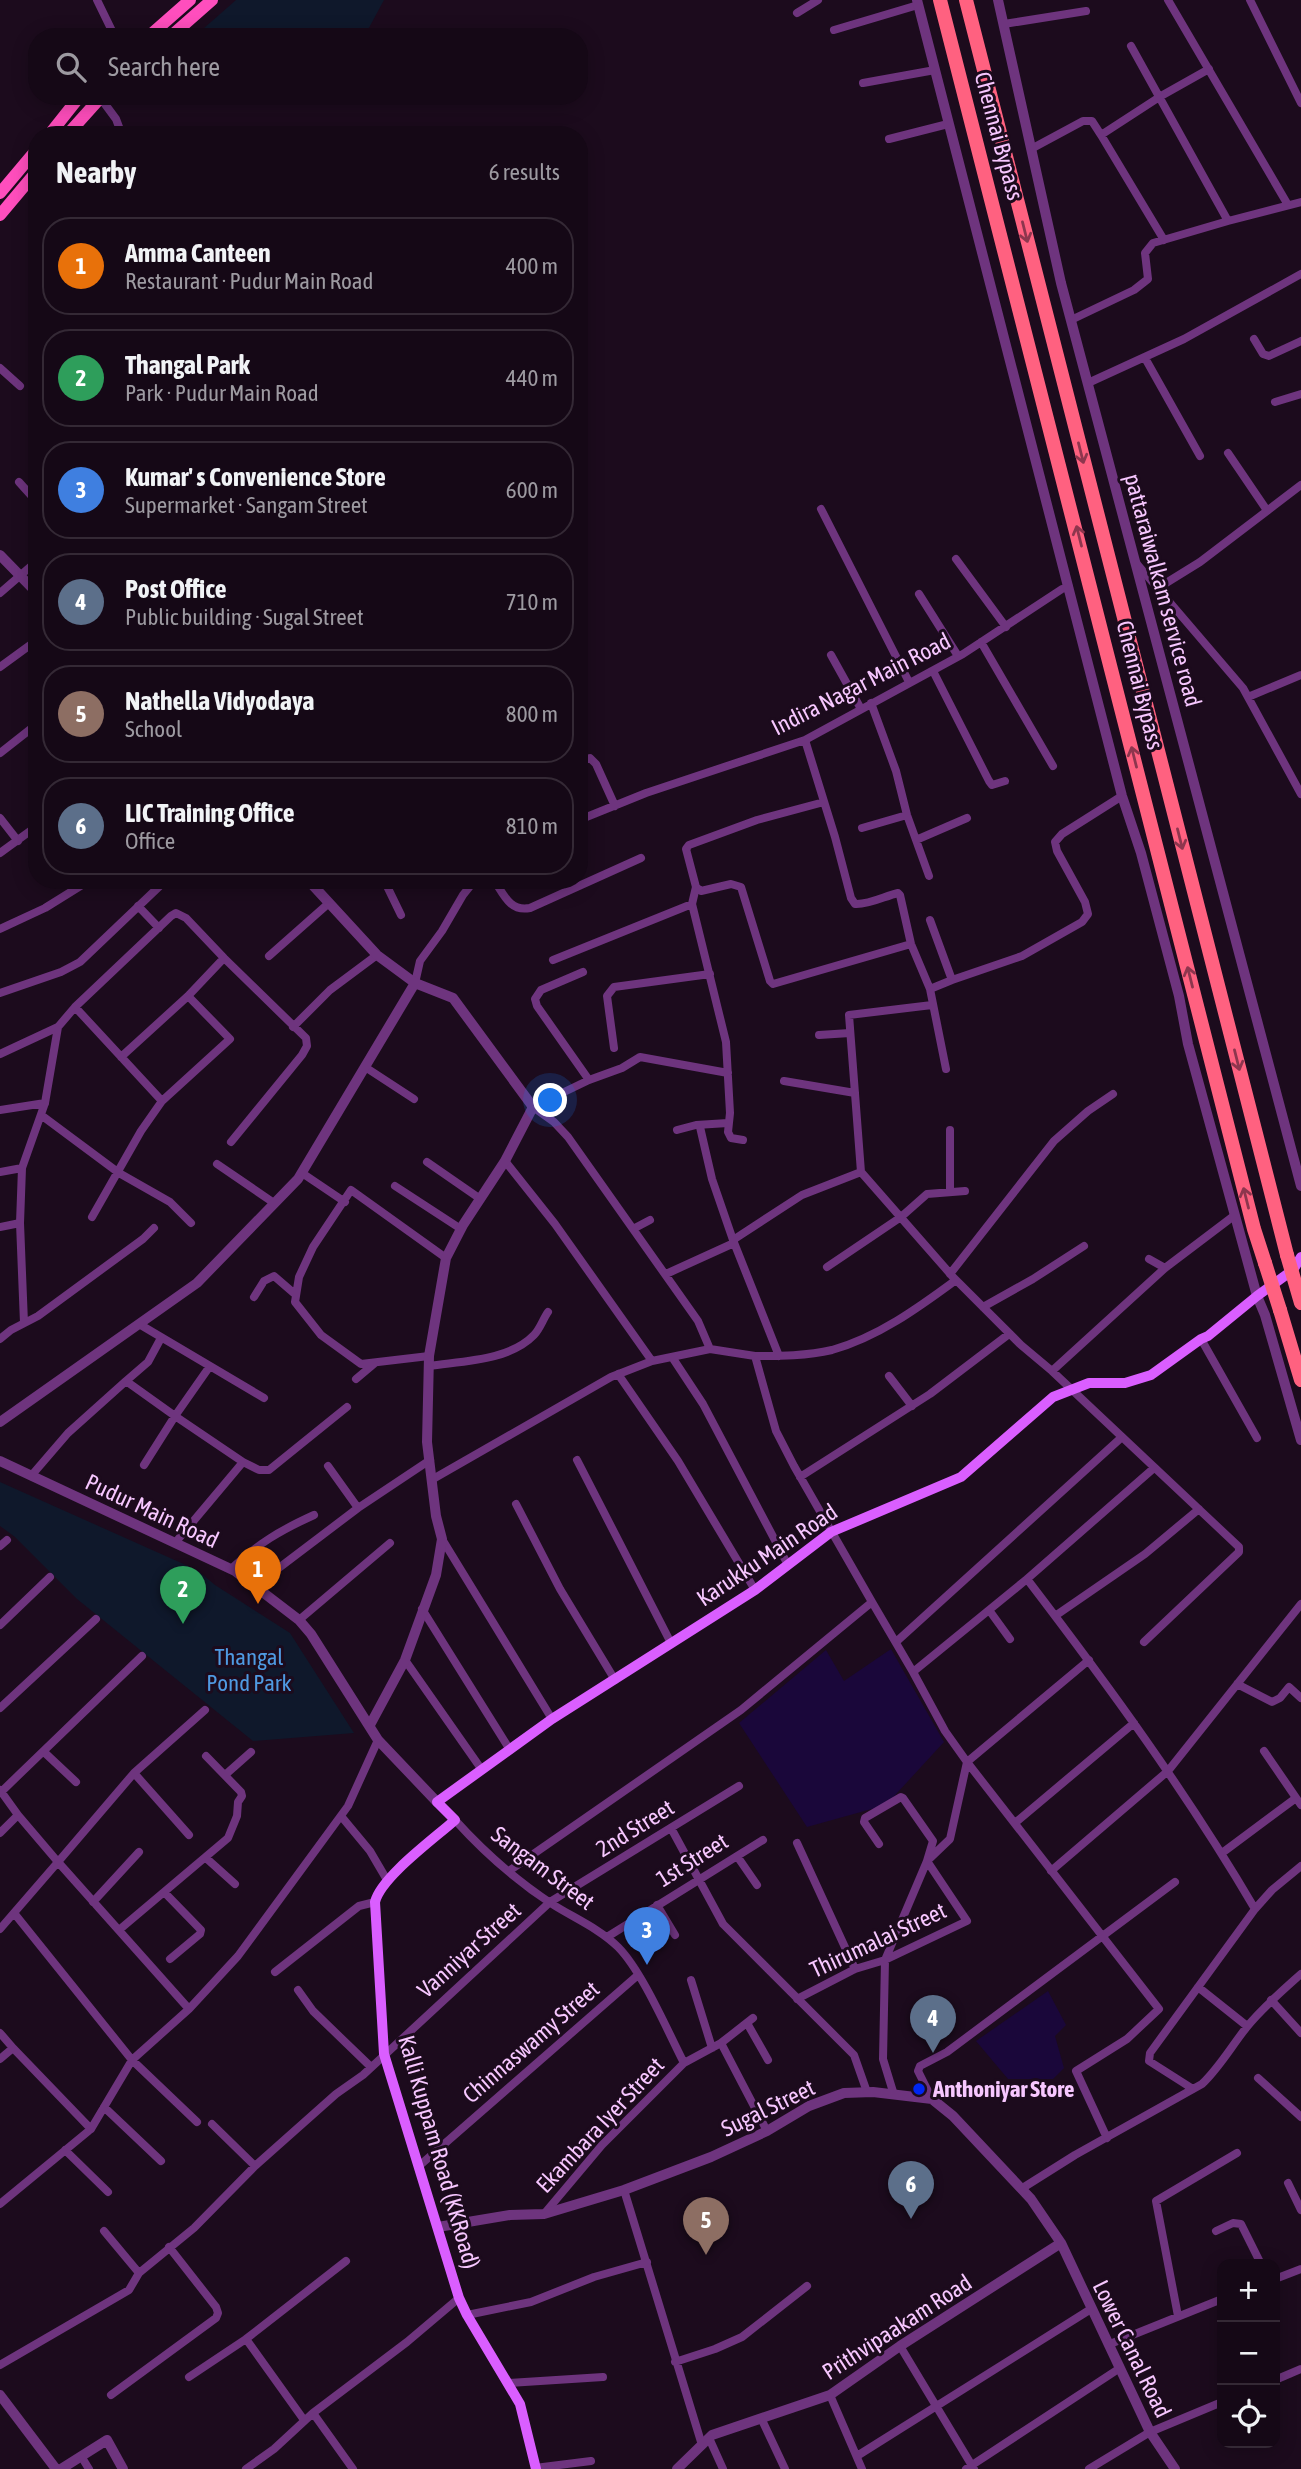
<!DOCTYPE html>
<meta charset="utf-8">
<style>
body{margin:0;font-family:"Asap Condensed",sans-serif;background:#221623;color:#f1f3f6}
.controls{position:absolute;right:21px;bottom:21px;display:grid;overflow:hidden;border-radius:14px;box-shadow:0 4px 18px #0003}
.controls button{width:63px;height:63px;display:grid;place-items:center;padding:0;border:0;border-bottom:2px solid #342935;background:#150816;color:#f1f3f6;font:35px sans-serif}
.you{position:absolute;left:551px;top:1101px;width:24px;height:24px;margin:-18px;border:5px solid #fff;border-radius:50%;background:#1a73e8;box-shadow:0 0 0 10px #1a73e833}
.badge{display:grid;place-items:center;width:46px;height:46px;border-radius:50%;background:#0b8043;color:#fff;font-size:23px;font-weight:700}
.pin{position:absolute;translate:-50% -58px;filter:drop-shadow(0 2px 4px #0008)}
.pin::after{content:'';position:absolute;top:37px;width:24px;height:21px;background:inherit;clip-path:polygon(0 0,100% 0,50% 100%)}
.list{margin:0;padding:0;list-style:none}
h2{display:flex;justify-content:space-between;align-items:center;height:91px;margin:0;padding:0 28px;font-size:30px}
h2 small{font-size:23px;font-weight:400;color:#9d9aa1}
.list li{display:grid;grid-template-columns:46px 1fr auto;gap:21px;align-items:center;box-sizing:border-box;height:98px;margin:0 14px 14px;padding:0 14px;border:2px solid #342935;border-radius:28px}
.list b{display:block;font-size:26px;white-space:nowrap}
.list p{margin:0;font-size:23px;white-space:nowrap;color:#9d9aa1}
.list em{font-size:23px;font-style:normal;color:#9d9aa1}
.icon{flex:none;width:38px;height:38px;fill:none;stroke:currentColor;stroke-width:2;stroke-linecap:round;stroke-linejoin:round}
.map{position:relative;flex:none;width:1301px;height:2469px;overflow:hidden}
.search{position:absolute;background:#150816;box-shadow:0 4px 18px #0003;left:28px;top:28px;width:560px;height:77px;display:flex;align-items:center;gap:18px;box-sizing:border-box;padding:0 24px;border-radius:28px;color:#9d9aa1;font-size:26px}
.panel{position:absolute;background:#150816;box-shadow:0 4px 18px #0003;left:28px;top:126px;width:560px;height:763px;border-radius:28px}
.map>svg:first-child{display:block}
.green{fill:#0f182b}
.water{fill:#1a073a}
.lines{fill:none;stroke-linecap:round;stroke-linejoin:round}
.minor{stroke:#6e347e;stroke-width:8}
.tertiary{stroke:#6e347e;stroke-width:10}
.secondary{stroke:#da5eff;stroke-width:10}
.primary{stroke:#ff4ebd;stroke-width:12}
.trunk{stroke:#ff6180;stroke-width:14}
.trunk-bridge{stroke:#ff6180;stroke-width:14}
.oneway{stroke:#8e364e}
.poi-dot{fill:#0026f2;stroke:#1c0b1d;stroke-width:2.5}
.labels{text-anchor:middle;stroke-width:6;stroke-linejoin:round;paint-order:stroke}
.street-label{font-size:23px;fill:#f7c7ff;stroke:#1c0b1d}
.park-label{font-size:23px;fill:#4f9ae2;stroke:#1c0b1d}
.poi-label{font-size:23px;font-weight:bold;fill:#f7c7ff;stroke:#1c0b1d;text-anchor:start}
</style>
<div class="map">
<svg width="1301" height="2469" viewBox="0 0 1301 2469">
<rect width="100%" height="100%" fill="#1c0b1d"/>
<!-- green -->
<path class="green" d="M236,0H384L364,37H219L203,29Z
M0,1482L197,1570L215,1585L290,1633L354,1733L253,1741L77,1599L15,1537L0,1526Z"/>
<!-- water -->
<path class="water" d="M891,1649L944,1742L886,1805L807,1827L739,1723L826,1650L844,1681Z
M1048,1991L1066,2025L1055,2036L1064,2068L1053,2079H1008L976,2041Z"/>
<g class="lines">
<!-- minor -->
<path class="minor" d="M97,0L115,37
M1168,0L1288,205
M1250,0L1301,103
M797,13L818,0
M1004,24L1086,11
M834,30L918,5
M1131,46L1228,221L1301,202
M863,83L935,70
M99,96L116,119L122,135
M1101,135L1164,240
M889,139L948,124
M1031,149L1083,121H1092L1101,135L1161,96L1209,69
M1071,320L1134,290L1148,279L1145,253L1153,243L1228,221
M1254,339L1263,354L1269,356L1301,341
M1145,358L1200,456
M0,368L20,386
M1088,383L1184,339L1301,274
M1275,402L1301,394
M1228,453L1266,509
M19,482L37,502
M821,509L909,682
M956,559L1006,627
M1137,564L1243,688L1301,794
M1158,588L1200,562L1301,485
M0,593L37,561
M919,594L958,656
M981,642L1053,766
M831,655L861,709
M0,667L37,640
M933,671L989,781L992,785L1005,781
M1248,697L1301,675
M871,703L896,771L907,815L929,876
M805,740L835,837L851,898L855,904C869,905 885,896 898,893L900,895L911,944L930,989
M0,753L37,724
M579,762L590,758L596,764L615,806
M0,818L18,841
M579,820L646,793L805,740L963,654L1062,589L1069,587
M862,828L907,815
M916,840L967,818
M0,853L37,826
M384,880L401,915
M494,880C504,895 510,912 530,908L641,858
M696,887L701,891L731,884L741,887L770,981L773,984L911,944
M138,906L159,928
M930,920L952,980L1022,956L1082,922L1088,914L1085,902L1057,851L1055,842L1062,834L1122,796
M0,929L45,908L90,880
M269,956L329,903
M224,958L306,1038L307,1046L302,1055L231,1142
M553,960L692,904
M583,972L541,990L535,999L537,1006L589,1080
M415,983L420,961L442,931L463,895L475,880
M0,993L61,972L80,962L166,880
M932,1005L849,1015L861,1172L953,1277L1021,1345L1052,1371L1239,1547V1552L1144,1642
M75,1007L171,916L176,913L186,918L224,958L188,996L121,1057
M58,1027L75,1007L162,1101
M293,1027L330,990L377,955
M819,1035L850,1033
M614,1048L607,996L614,987L710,974
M0,1054L58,1027L45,1103L22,1168L20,1223L24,1323
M365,1067L414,1099
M946,1069L930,989L952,980
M784,1081L855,1093
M0,1110L45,1103
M41,1115L119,1173L170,1202L191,1223
M700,1127L712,1179L733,1240
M677,1130L696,1125L728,1123
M743,1140L731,1138L728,1132L730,1113L726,1042L692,904L696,887L686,849L689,845L757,820L824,802
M505,1161L555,1224L652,1361
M427,1162L479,1198
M217,1164L274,1203
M0,1172L22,1168
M302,1173L345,1202
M395,1186L461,1229
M950,1191V1130
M92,1217L141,1131L162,1101L230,1039L188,996
M0,1227L20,1223
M633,1229L650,1220
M1149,1259L1165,1268
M827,1267L901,1217L927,1194L965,1191
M666,1274L734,1243
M950,1274L1054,1141L1088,1111L1113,1094
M254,1297L264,1281L274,1276L296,1295
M983,1307L1033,1279L1084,1246
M139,1324L264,1398
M0,1339L11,1330L38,1316L143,1239L154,1228
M1201,1339L1257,1438
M710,1349L698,1321L568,1137L554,1122L533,1107L589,1080L622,1068L640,1057L728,1073
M429,1356L361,1364L321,1335L295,1302L299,1277L313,1247L351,1190L446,1258
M755,1356C780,1356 807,1356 832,1350C878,1337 918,1308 956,1280
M779,1356L733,1240L802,1195L861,1172
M672,1357L703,1404L788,1565
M429,1366C462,1361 509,1361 534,1335C540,1329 543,1319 548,1312
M1052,1371L1165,1268L1235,1215
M618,1374L678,1461L755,1590
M889,1376L912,1406
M356,1379L375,1363
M126,1381L148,1362L161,1338
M577,1460L671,1643
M144,1465L175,1416L243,1462
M31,1476L68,1433L126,1381L175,1416L210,1366
M800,1477L930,1394L1009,1334
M433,1479L611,1377L652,1361L710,1349L755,1356L776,1431L794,1466L872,1602L741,1710L509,1871
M516,1504L560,1589L615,1680
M358,1508L430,1460
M442,1539L552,1719
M175,1543L243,1462L259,1470H269L347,1407
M0,1546L7,1540
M231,1569C259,1543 279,1531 314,1515
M1027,1579C1108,1685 1187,1793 1255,1909
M255,1586L358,1508L328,1466
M872,1602L913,1672
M422,1609L510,1750
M989,1610L1010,1639
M1055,1616L1145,1554L1199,1509
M299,1620L390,1543
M0,1625L50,1577
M896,1642L1122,1437
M405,1660L482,1770
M1237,1684L1272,1702L1280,1698L1289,1687L1301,1698
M0,1708L96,1619
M1264,1751L1301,1805
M44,1752L76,1782
M967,1762L1089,1660
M134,1773L189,1835
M225,1775L251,1752
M0,1790L18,1815L58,1862L0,1929
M1,1792L142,1656
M341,1816L370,1851L387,1880
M455,1820C483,1851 517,1881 552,1904C574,1918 600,1929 618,1947C642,1971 668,2032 684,2063
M1015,1823L1134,1723
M671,1828L723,1924L854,2055L867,2092
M0,1833L18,1815
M797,1843L855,1969
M1222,1853L1296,1798
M737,1856L757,1885
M206,1858L235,1884
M1051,1871L1168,1771L1301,1604
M165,1893L201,1930L200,1934L170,1959
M93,1902L139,1852
M657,1905L675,1935
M14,1913L132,2060L197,2122
M119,1930L228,1838L237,1816L238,1802L242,1796L241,1792L206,1756
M607,1937L763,1840
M275,1972L359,1906L375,1902
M691,1980L712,2048
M1198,1987L1247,2026
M298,1990L313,2011L371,2067
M797,1999L855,1969L885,1960L967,1921L927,1861L933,1841L903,1798L901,1797L865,1818L864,1822L879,1844
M1271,2000L1301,2033
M189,2009L58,1862L134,1773L205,1710
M747,2023L768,2060
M0,2033L13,2048
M721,2043L753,2018
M0,2059L13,2048L91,2129
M1258,2078L1301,2117
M1193,2089L1149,2061L1150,2053L1255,1909L1272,1890L1301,1866
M894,2095L883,2059L885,1960L927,1861L950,1839L967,1762
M932,2099L918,2071L920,2066L947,2052L1175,1882
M104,2107L161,2161
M212,2124L255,2166
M1107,2138L1076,2071L1127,2039L1159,2009L967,1762L945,1731L913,1672L1027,1579L1154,1468
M65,2150L108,2192
M419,2166L638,1975
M1288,2183L1301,2210
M1021,2189L1075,2155L1202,2084C1219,2068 1231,2047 1246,2028C1262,2008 1282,1991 1301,1974
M624,2190L702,2445
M0,2204L91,2129L132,2060L189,2009L238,1956L348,1806L378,1740
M544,2214L602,2145L684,2063L721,2043L767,2131
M104,2231L139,2273
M1216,2231L1233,2223L1241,2224L1261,2264
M1275,2279L1301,2269
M467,2315L531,2302L594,2277L647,2262
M1178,2316L1156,2201L1237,2153
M1110,2344L1222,2299
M900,2346L974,2469
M675,2362L715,2349L742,2337L807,2286
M0,2365L129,2290L139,2273L194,2228L255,2166L336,2094L363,2075L550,1902L739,1786
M189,2377L246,2339
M1275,2380L1301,2369
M509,2383L603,2377
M111,2395L216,2318L218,2313L216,2307L169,2247
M830,2395L862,2469
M313,2413L353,2469
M304,2420L246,2339L346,2261
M762,2420L785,2469
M709,2438L723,2469
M81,2456L89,2469
M857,2456L1091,2309
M535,2468L591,2461
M246,2469L274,2449L313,2413L407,2342L459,2298
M966,2469L1120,2368
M1089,2469L1150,2432L1222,2402"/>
<!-- tertiary -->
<path class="tertiary" d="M917,0L1122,796L1141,853L1179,996L1188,1044L1257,1296L1265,1315L1301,1440
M998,0L1061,283L1301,1186
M0,555L37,593
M0,1422L197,1283L298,1179L415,983L377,955L308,880
M0,1461L235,1571L299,1620L311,1634L378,1740L437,1802
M370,1725L405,1660L436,1575L442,1539L436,1516L427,1442L429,1356L446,1258L463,1225L505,1161L533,1107L453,998L415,983
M438,2227L510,2215L544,2214L624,2190L711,2157L767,2131L809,2106L844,2093L873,2092L932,2099L953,2116L1031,2199L1061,2243L1150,2432L1175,2469
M0,2395L56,2469
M61,2469L107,2440L123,2469
M677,2469L712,2435L830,2395L900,2346L1061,2243"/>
<!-- secondary -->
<path class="secondary" d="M536,2469L520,2404L467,2315L459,2298L384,2054L375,1902C381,1877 435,1838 455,1820L437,1802L552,1719L755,1590L831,1532L961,1477L1053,1397L1089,1383H1125L1151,1375L1201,1339L1208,1336L1257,1296L1293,1270L1301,1257"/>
<!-- primary -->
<path class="primary" d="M148,37L190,0
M170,37L212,0
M49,135L80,96
M67,135L102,96
M0,193L37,149
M0,215L37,171"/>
<!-- trunk -->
<path class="trunk" d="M940,0L1254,1229L1265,1263
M966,0L1287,1255
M1280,1310L1301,1380"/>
<!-- trunk-bridge -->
<path class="trunk-bridge" d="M1287,1255L1301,1303
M1265,1263L1280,1310"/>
</g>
<!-- one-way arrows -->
<defs><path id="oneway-shaft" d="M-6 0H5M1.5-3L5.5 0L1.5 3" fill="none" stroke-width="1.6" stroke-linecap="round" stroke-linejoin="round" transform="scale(1.75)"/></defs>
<g class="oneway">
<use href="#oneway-shaft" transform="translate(1025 232) rotate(76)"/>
<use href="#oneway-shaft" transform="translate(1081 453) rotate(76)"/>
<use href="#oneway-shaft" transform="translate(1079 536) rotate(-104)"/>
<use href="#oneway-shaft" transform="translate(1134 757) rotate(-104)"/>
<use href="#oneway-shaft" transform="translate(1180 839) rotate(76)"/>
<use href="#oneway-shaft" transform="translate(1190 977) rotate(-104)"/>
<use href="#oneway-shaft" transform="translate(1237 1060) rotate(76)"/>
<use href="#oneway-shaft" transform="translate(1246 1198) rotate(-104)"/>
</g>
<!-- markers -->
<circle class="poi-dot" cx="919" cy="2089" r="7"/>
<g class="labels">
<!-- street labels -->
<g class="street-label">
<text transform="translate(999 136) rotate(75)" y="8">Chennai Bypass</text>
<text transform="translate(1163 590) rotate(75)" y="8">pattaraiwalkam service road</text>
<text transform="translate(861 684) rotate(-27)" y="8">Indira Nagar Main Road</text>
<text transform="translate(1140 685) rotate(76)" y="8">Chennai Bypass</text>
<text transform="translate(152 1511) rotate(25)" y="8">Pudur Main Road</text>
<text transform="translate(767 1555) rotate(-34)" y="8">Karukku Main Road</text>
<text transform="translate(635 1828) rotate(-32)" y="8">2nd Street</text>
<text transform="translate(692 1860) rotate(-32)" y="8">1st Street</text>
<text transform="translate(543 1868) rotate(37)" y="8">Sangam Street</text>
<text transform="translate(878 1940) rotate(-25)" y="8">Thirumalai Street</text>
<text transform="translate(469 1950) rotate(-42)" y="8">Vanniyar Street</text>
<text transform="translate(531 2042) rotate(-41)" y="8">Chinnaswamy Street</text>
<text transform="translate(768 2108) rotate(-26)" y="8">Sugal Street</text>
<text transform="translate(600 2125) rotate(-47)" y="8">Ekambara Iyer Street</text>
<text transform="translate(439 2152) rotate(74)" y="8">Kalli Kuppam Road (KKRoad)</text>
<text transform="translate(897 2327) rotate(-33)" y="8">Prithvipaakam Road</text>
<text transform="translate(1132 2349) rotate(64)" y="8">Lower Canal Road</text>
</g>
<!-- park labels -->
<g class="park-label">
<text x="249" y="1665">Thangal<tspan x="249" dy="26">Pond Park</tspan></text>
</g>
<!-- poi labels -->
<g class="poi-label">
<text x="933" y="2097">Anthoniyar Store</text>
</g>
</g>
</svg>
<div class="controls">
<button>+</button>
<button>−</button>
<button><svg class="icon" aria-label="locate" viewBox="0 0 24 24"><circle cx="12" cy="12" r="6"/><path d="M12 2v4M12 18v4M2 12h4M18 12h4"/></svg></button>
</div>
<div class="you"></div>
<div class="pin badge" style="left:258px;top:1604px;background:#e8710a">1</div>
<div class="pin badge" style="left:183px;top:1624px;background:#2e9e5b">2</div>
<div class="pin badge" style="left:647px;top:1965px;background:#3f7fe0">3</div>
<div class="pin badge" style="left:933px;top:2053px;background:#5c6f8a">4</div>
<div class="pin badge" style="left:706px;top:2255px;background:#8d6e63">5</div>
<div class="pin badge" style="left:911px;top:2219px;background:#5c6f8a">6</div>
<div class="search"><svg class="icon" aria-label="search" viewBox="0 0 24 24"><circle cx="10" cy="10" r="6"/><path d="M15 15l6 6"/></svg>Search here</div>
<section class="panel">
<h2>Nearby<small>6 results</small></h2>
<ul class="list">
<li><span class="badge" style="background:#e8710a">1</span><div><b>Amma Canteen</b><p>Restaurant · Pudur Main Road</p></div><em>400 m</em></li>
<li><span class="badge" style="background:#2e9e5b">2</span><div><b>Thangal Park</b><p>Park · Pudur Main Road</p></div><em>440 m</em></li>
<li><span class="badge" style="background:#3f7fe0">3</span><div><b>Kumar' s Convenience Store</b><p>Supermarket · Sangam Street</p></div><em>600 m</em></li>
<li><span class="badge" style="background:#5c6f8a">4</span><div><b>Post Office</b><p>Public building · Sugal Street</p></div><em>710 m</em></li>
<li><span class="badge" style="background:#8d6e63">5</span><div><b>Nathella Vidyodaya</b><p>School</p></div><em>800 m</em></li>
<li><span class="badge" style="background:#5c6f8a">6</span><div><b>LIC Training Office</b><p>Office</p></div><em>810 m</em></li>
</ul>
</section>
</div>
